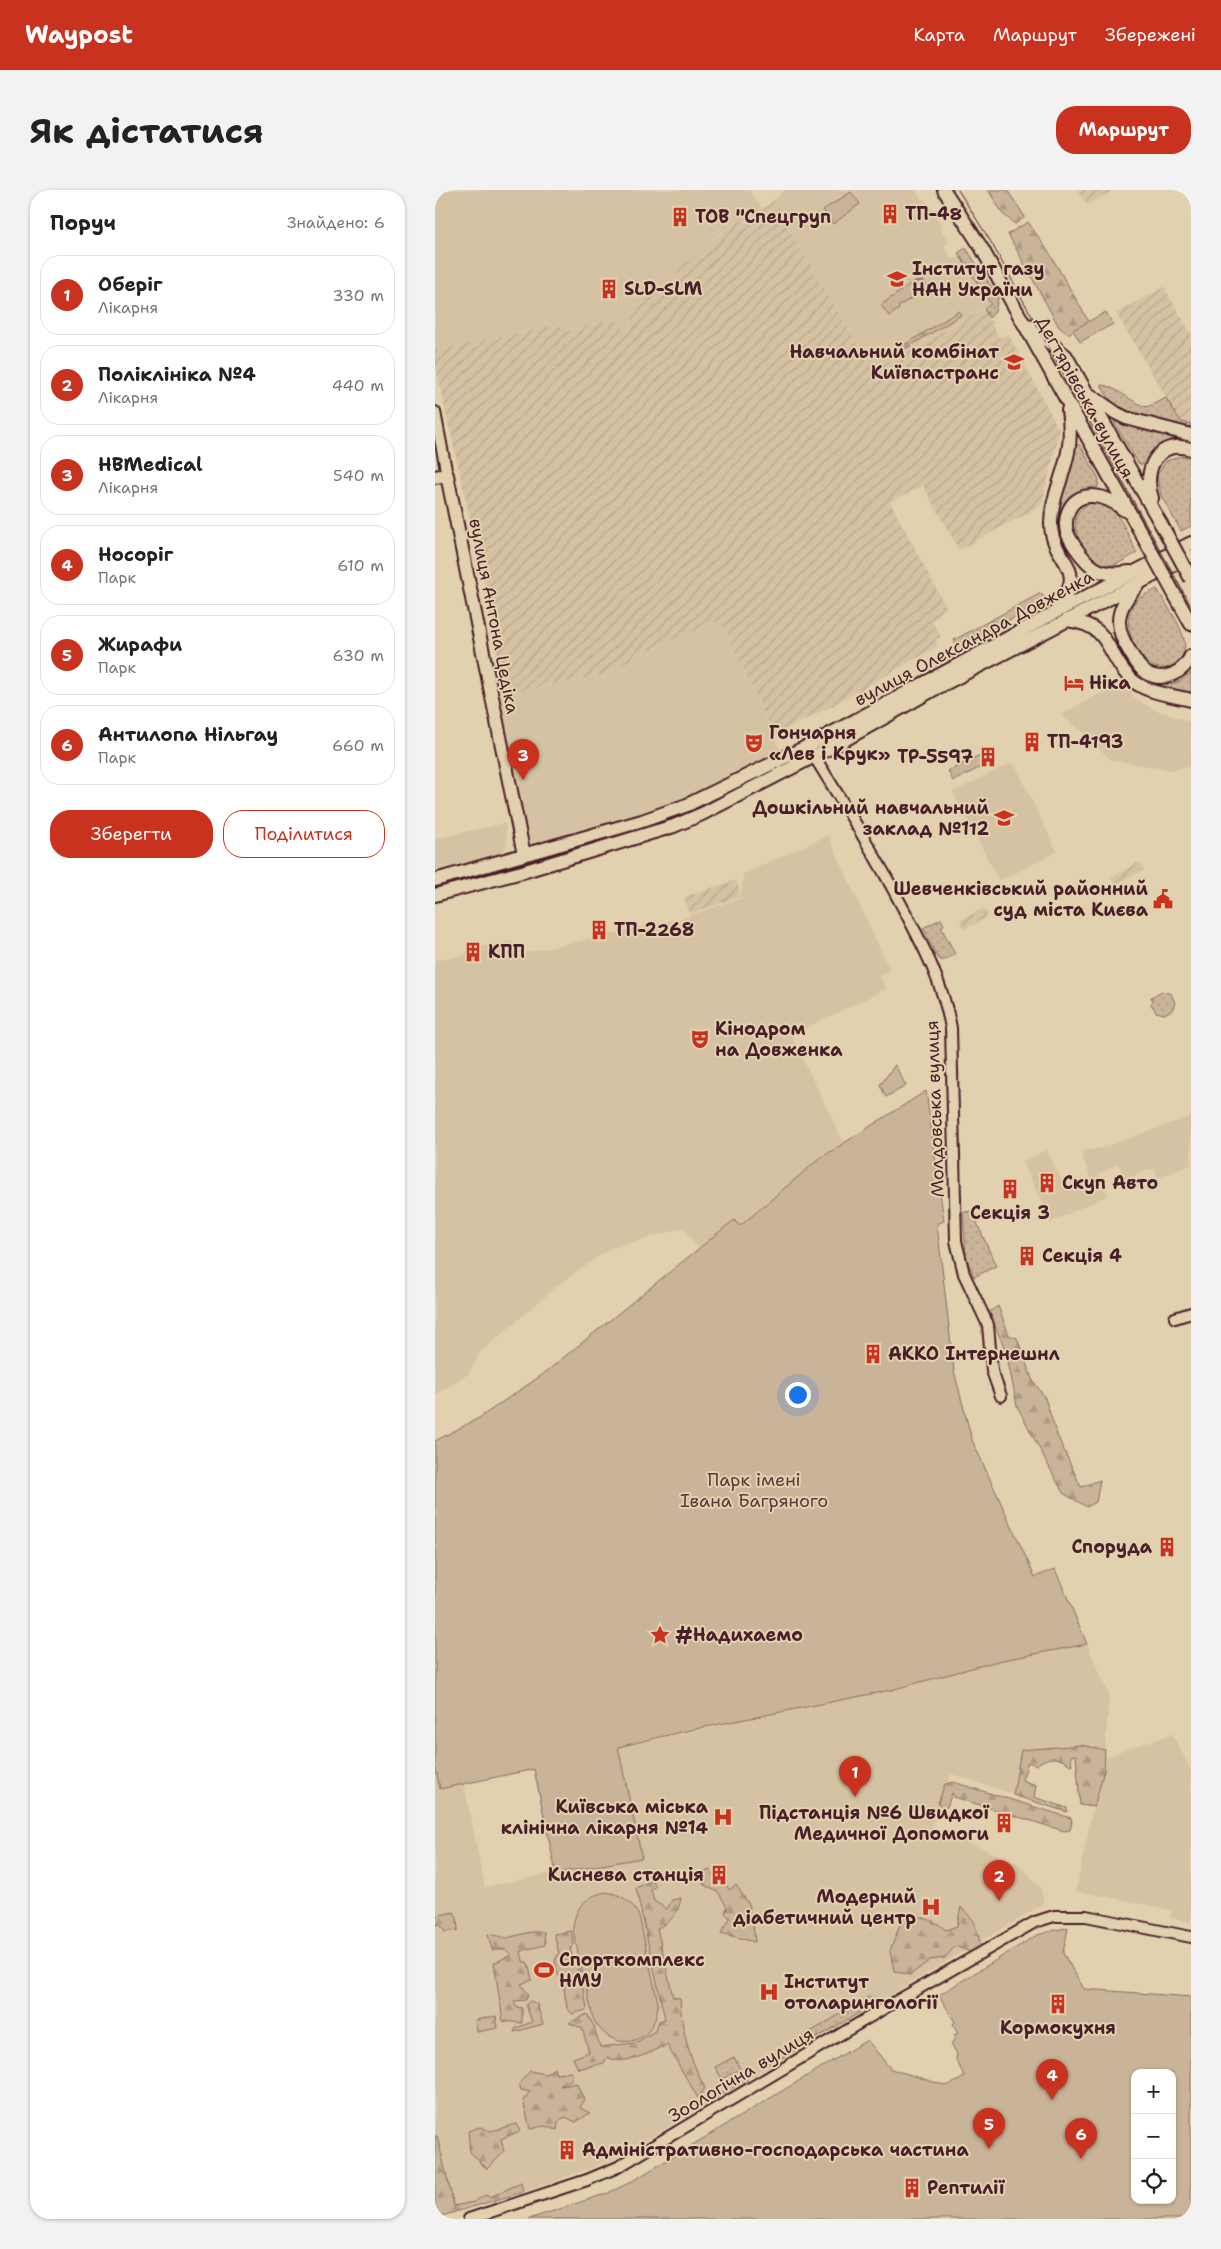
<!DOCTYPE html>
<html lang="uk">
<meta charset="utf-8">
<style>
body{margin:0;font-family:"Shantell Sans",sans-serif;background:#f2f2f2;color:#222}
.controls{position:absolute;right:15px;bottom:15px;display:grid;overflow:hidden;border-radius:10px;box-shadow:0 1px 4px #0004}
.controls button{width:45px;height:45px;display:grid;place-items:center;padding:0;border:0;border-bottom:1px solid #e0e0e0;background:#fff;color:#222;font:25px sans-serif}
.you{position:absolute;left:362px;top:1204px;width:18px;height:18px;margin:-12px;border:4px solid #fff;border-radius:50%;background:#1a73e8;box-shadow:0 0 0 8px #1a73e833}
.badge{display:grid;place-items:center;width:32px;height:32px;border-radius:50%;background:#c8321e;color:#fff;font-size:16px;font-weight:700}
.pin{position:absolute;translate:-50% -41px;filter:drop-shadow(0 1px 2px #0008)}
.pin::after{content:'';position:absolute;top:26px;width:18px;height:15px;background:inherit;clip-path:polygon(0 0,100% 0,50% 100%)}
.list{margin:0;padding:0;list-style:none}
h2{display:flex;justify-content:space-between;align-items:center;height:65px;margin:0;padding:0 20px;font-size:21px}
h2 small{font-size:16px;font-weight:400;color:#767676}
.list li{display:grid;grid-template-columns:32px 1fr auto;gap:15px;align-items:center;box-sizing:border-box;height:80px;margin:0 10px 10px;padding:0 10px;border:1px solid #e0e0e0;border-radius:20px}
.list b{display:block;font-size:19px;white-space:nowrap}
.list p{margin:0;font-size:16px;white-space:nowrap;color:#767676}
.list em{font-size:16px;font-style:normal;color:#767676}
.actions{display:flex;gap:10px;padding:15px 20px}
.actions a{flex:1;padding:11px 0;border:1px solid #c8321e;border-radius:20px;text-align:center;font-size:18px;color:#c8321e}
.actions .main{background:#c8321e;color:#fff}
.icon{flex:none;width:28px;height:28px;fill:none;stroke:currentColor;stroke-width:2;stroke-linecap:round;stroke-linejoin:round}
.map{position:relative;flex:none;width:756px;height:2029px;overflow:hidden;border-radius:20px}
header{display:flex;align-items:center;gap:30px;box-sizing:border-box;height:70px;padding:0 25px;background:#c8321e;color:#fff}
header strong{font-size:24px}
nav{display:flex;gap:28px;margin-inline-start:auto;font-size:18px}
.intro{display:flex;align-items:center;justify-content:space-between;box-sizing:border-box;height:120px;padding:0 30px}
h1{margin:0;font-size:35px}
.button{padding:12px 22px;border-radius:20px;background:#c8321e;color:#fff;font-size:18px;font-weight:700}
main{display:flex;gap:30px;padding:0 30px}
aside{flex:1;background:#fff;border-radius:20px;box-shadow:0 1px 4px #0004}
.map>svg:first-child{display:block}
.built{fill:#d5c2a3}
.industrial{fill:url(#industrial-furrows)}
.grass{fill:url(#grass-dots);stroke:#8a6a62}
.forest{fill:url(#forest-firs);stroke:#8a6a62}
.park{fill:#c9b499;stroke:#8a6a62;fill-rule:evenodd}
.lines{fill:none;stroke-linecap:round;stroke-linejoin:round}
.minor-casing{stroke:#4a1f2b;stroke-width:14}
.major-casing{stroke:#4a1f2b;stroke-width:16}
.minor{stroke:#e2d1ae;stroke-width:10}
.major{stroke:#e2d1ae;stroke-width:12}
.tram{stroke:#4a1f2b;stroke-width:1}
.major-bridge-casing{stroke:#4a1f2b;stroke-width:16;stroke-linecap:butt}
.major-bridge{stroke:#e2d1ae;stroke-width:12}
.labels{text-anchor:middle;stroke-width:4;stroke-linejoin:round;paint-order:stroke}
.poi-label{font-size:18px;font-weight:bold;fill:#4a1f2b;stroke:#e2d1ae;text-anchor:start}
.street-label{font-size:18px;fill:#4a1f2b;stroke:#e2d1ae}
.park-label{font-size:18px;fill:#5d353c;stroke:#e2d1ae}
</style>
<header>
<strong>Waypost</strong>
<nav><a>Карта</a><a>Маршрут</a><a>Збережені</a></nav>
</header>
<div class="intro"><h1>Як дістатися</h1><a class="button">Маршрут</a></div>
<main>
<aside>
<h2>Поруч<small>Знайдено: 6</small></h2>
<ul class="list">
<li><span class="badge">1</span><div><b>Оберіг</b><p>Лікарня</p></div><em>330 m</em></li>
<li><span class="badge">2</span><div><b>Поліклініка №4</b><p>Лікарня</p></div><em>440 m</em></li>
<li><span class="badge">3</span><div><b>HBMedical</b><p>Лікарня</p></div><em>540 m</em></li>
<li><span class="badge">4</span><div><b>Носоріг</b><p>Парк</p></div><em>610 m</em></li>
<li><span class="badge">5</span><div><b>Жирафи</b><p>Парк</p></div><em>630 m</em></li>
<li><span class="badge">6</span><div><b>Антилопа Нільгау</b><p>Парк</p></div><em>660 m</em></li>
</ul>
<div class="actions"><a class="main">Зберегти</a><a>Поділитися</a></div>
</aside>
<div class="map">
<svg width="756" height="2029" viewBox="0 0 756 2029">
<defs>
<pattern id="industrial-furrows" width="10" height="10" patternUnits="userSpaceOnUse" patternTransform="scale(1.25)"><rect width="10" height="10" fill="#d5c2a3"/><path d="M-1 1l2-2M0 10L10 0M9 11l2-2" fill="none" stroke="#b8a68c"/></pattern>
<pattern id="grass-dots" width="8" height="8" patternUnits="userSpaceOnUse" patternTransform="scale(1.25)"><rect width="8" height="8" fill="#c9b499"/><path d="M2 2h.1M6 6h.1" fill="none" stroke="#ae9a84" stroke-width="1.8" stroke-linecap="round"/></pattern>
<pattern id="forest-firs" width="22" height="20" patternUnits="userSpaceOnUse" patternTransform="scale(1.25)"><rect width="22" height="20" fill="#c9b499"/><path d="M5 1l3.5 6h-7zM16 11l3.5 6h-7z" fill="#ae9a84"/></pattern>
</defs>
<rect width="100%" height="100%" fill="#e2d1ae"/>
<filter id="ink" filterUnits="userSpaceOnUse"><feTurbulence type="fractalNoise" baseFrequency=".02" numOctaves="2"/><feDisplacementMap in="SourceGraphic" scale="10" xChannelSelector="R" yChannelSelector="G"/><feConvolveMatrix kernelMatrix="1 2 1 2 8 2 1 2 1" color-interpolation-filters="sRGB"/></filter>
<g filter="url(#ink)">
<!-- built -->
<path class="built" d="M0,0H314L328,19L308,33L306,28L278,49L279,52L243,79L240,89L213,106L197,128L192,145L180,129L130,141L125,134L0,161Z
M349,0H480L487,10L489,8L508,37L505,39L514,52L509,56L518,70L525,66L556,114L438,180L350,32V25L339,10Z
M285,430L347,564L232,619L104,654H98L92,650L61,506L169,485L206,464Z
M693,489L698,507L718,519L756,532V576L736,580L676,570L643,538L626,526L636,519Z
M574,574L580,575L622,662L564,691L518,602Z
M70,633L72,653L68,661L62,665L0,680V649Z
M393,645L455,781L445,786L451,799L356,845L409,953L384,969L305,1036L299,1030L263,1058L248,1038L174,1059L123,1095L46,1162L33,1184L0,1205V770L29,766L33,759L77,751L81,765L251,727L306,708L308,684Z
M756,926V975L723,988L719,978L691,989L683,974L663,984L673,1005L616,1032L587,971L612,960L631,999L656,988L645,961L667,958Z
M652,1454L674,1504L670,1560L646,1555L586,1560L578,1604L516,1584L496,1637L584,1674L606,1698L609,1714L177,1970L102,1998L0,2028V1575L5,1599L29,1594L50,1697L127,1681L183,1557L456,1500L563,1471Z
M738,1544L756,1581V1732L736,1728L737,1720L641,1701L656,1626L669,1581L670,1568L685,1561Z"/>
<!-- industrial -->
<path class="industrial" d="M642,0H679L652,15Z
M339,10L350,25V32L359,48L438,180L549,119L564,148L573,144L625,241L606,316L524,360L488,296L455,312L511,417L497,431L506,447L500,450L503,456L395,517L339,545L285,430L206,464L169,485L70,504L45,373L0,174V161L125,134L131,141L180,129L192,144L197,128L213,106L240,89L243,79L279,52L278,50L306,28L309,33Z
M729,97L756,144V234L746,232L681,123Z
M705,672L709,680L680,694L676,687Z
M301,690L306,706L255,724L249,707Z
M549,718L553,727L529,739L525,730Z"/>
<!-- grass -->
<path class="grass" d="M531,58L563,107L560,122L554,128L549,119L556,114L523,63Z
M666,195C679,195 697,213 712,217L731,208L746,232L756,234V237C732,231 696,228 677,211C672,207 669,200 666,195Z
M680,230L695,236L751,249C730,249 717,256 707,275L703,273L679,232Z
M640,254L645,255L664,289L663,297C643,297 631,307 624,325H622Z
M747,266L756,268V336L746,341L726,306L722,285L731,271Z
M661,312C684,316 692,344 702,363C693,367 683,376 673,375C647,373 621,318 661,312Z
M722,399C731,415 745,432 749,450C751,458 749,465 743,471C715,499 680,438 699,413C705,406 714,403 722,399Z
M756,482V504L726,497L727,495C739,494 748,492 756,482Z
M506,729L509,735L506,737L520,764L507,771L502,767L488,738Z
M727,801L736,804L740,813L737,820L729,824L721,822L716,814L718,811L716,807Z
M540,1021L542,1033L561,1076L539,1087L531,1067L528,1022Z
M435,1806L439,1814L335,1875L331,1869Z
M299,1867L305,1879L287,1889L280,1877Z
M307,1882L313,1892L279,1913L276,1909L292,1900L289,1893Z"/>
<!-- forest -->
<path class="forest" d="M553,0H572L590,27L580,34L568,24Z
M593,32L615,64L654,132L633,144L624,137L573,44Z
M524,121L526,125L460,165L458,162Z
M606,403L611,411L522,457L519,450Z
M563,1116L574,1145L582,1148L597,1189L610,1208L622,1245L646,1297L665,1290L661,1312L652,1317L628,1303L582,1216L571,1161L554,1122Z
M646,1555L670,1560L669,1581L659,1617L645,1615L641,1565L636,1566L637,1576C623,1566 615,1565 601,1575L593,1572L587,1590L601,1595L599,1607L632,1618V1622L578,1605L586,1560Z
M518,1592L636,1628L637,1632L635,1640L629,1641L519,1607L517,1603L512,1617L507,1619L503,1613L510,1594Z
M275,1680L283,1692H290L294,1700L301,1695L315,1716L313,1728L318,1734L320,1752L286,1743L295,1728L290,1723L292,1717L283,1702L269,1695L265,1684Z
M217,1690L221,1696L216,1699L219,1711L232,1719L237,1710L246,1708C244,1722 235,1733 222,1738L238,1807L245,1808C246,1840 255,1870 270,1898L263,1908L232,1855C216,1862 189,1877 172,1867L169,1873L143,1879L138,1868L154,1862L147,1838L134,1833L152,1824L159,1836L165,1857L200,1853L220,1841L224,1831L230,1829L201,1698Z
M526,1717L539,1731L546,1755L538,1763L520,1756L510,1768L495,1770L475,1785L459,1781L455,1761L469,1724C483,1725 500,1730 511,1740L522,1736Z
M19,1722L22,1728L23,1740L10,1742L5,1734L0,1735V1726Z
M136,1741L139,1755L135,1759L139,1772L143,1774L147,1792L145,1796L148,1798L152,1817L151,1820L137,1824L132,1818L127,1786L123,1785L120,1770L124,1763L119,1744Z
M96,1742H109L110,1755L86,1761L88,1771L93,1773L97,1790L86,1794L93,1804L91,1810L79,1811L81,1817L87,1818V1833L68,1831L59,1773L76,1765L70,1759L57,1760L53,1744L72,1748Z
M95,1811L102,1814L108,1834L79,1842L81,1838L97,1832L91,1815Z
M61,1826L63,1838L42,1842L40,1830Z
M119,1878L121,1884L137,1882V1889L125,1896L141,1893L149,1909L145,1918L155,1923L141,1932L130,1927L123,1932L122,1940L109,1936L95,1939L88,1910L95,1902L86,1900L84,1893L95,1881L111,1884Z
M81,1934L85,1941L66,1949L69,1962L52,1979L35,1962L33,1941L45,1937L56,1941Z
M0,1946H2L19,2016L39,2012L50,2005L55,2007L86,1993L88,2002L0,2028Z"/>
<!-- park -->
<path class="park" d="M416,2L425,14L398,34L388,20Z
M488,91L494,97L464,116V119L454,126L446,115L478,92Z
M671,122L678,134L645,152L638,140Z
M545,565L550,575L518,591L513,581Z
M460,875L471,896L451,907L445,895Z
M491,901L509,1031L502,1034L519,1181L537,1250L600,1387L620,1379L652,1454L563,1471L456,1500L246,1542L183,1557L207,1668L121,1683L99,1579L5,1599L0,1575V1251L44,1228L107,1185L299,1030L305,1036L384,969Z
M170,1702C187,1704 196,1711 204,1726L223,1813C222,1856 176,1866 158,1828L138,1740C139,1719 149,1707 170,1702Z
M633,1738L628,1763L649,1799L756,1807V2029H94L173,2003L194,1993L432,1850L456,1879L512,1896L530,1887L521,1870L522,1864L516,1853L521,1849L519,1845L523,1843L518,1834L520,1832L504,1805L602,1745L620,1740ZM700,1883H737V2010H700Z"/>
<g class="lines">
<defs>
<path id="minor" d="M0,222L12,285
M379,566C410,616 441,666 468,718C489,757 508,794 516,838L521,1051L529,1084L553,1135L557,1181L566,1206
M740,1128L756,1123
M34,2029L152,1990L183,1977L453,1816L600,1732L619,1726H651L756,1747"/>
<path id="major" d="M509,0L546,57L706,343
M593,135L631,166L726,334
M655,205L681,223L691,228L756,245
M0,287L12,285L89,665
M717,308C707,280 723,248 756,259
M689,320C670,302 634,297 631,332C630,342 635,349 640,357C656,380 666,387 695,382
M702,396C681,418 678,436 695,462C699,469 704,478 711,483C729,493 749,482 756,466
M741,407L756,434
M621,421C657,374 616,374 616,333C616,309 629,285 633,262C636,248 635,234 633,220
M632,430C677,436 669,460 694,487C708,503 737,505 756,510
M0,690L207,631L252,615L371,557L619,423L756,353
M0,705L87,682L239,636L267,624L397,557L496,501L756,366"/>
</defs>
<!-- minor casing -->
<use href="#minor" class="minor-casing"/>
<!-- major casing -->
<use href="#major" class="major-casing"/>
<!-- minor -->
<use href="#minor" class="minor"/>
<!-- major -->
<use href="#major" class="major"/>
<!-- tram -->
<path class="tram" d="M523,0L556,52L756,416"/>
<defs>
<path id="major-bridge" d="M726,334L756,389
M706,343L741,407"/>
</defs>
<!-- major-bridge casing -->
<use href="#major-bridge" class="major-bridge-casing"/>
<!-- major-bridge -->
<use href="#major-bridge" class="major-bridge"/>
</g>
</g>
<!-- icons -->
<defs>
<symbol id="building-bare" viewBox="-9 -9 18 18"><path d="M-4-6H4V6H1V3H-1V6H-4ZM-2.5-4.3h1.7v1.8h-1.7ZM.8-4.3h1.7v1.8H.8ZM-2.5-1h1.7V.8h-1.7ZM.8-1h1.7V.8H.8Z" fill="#c8321e" stroke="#e2d1ae" stroke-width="2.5" paint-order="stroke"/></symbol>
<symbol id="university-bare" viewBox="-9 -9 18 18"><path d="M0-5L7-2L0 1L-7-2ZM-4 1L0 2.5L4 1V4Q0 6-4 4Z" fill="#c8321e" stroke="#e2d1ae" stroke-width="2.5" paint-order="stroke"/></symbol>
<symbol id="hotel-bare" viewBox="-9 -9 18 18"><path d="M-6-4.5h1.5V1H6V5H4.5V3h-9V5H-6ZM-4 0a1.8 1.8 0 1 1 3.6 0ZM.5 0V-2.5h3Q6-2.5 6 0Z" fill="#c8321e" stroke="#e2d1ae" stroke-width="2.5" paint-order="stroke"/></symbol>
<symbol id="theatre-bare" viewBox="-9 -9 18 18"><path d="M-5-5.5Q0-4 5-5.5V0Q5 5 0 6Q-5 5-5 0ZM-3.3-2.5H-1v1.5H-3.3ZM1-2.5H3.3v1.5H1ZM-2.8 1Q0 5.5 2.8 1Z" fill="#c8321e" stroke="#e2d1ae" stroke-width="2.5" paint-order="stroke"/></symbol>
<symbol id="school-bare" viewBox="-9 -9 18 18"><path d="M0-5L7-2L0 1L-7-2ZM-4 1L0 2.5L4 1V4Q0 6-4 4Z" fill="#c8321e" stroke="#e2d1ae" stroke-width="2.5" paint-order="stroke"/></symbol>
<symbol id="civic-bare" viewBox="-9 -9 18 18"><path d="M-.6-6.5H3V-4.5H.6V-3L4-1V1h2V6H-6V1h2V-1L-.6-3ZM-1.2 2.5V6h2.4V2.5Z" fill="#c8321e" stroke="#e2d1ae" stroke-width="2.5" paint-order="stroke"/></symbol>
<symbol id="sight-bare" viewBox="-9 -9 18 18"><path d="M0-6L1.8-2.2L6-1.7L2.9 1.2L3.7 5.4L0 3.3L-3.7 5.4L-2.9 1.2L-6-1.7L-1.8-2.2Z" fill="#c8321e" stroke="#e2d1ae" stroke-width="2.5" paint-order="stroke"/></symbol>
<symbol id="hospital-bare" viewBox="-9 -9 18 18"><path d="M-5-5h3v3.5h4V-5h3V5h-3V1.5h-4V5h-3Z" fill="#c8321e" stroke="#e2d1ae" stroke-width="2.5" paint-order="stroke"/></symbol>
<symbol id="stadium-bare" viewBox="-9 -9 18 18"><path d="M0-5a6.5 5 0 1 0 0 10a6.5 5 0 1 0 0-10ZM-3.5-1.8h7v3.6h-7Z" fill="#c8321e" stroke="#e2d1ae" stroke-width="2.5" paint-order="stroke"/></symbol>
</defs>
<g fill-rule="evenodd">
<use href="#building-bare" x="441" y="10" width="28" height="28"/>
<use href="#building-bare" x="231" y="13" width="28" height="28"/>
<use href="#university-bare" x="448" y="75" width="28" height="28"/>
<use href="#building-bare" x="160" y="85" width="28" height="28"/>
<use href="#university-bare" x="565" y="158" width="28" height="28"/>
<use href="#hotel-bare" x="625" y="479" width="28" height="28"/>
<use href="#building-bare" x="583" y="538" width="28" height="28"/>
<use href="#theatre-bare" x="305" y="539" width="28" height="28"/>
<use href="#building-bare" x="539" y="553" width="28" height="28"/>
<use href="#school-bare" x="555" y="614" width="28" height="28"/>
<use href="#civic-bare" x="714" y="695" width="28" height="28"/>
<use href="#building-bare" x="150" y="726" width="28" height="28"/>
<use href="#building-bare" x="24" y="748" width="28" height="28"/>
<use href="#theatre-bare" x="251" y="835" width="28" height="28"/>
<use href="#building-bare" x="598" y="979" width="28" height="28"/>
<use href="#building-bare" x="561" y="985" width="28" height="28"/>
<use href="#building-bare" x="578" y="1052" width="28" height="28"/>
<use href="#building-bare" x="424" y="1150" width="28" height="28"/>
<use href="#building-bare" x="718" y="1343" width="28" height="28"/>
<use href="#sight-bare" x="211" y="1431" width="28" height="28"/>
<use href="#hospital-bare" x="274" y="1613" width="28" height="28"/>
<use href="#building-bare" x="555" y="1619" width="28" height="28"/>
<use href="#building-bare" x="270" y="1671" width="28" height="28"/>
<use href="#hospital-bare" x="482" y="1703" width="28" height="28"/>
<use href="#stadium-bare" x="95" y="1766" width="28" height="28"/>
<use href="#hospital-bare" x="320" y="1788" width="28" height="28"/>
<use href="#building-bare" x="609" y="1800" width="28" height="28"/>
<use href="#building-bare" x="118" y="1946" width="28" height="28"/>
<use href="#building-bare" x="463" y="1984" width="28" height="28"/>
</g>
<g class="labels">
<!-- poi labels -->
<g class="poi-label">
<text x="470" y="30">ТП-48</text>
<text x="260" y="33">ТОВ "Спецгруп</text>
<text x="477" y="85">Інститут газу<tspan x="477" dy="21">НАН України</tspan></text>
<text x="189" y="105">SLD-SLM</text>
<text x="564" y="168" text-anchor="end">Навчальний комбінат<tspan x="564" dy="21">Київпастранс</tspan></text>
<text x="654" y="499">Ніка</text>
<text x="334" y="549">Гончарня<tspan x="334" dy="21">«Лев і Крук»</tspan></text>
<text x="612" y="558">ТП-4193</text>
<text x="538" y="573" text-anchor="end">ТР-5597</text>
<text x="554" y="624" text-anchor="end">Дошкільний навчальний<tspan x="554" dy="21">заклад №112</tspan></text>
<text x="713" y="705" text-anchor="end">Шевченківський районний<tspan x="713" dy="21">суд міста Києва</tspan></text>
<text x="179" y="746">ТП-2268</text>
<text x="53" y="768">КПП</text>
<text x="280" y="845">Кінодром<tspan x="280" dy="21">на Довженка</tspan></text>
<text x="627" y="999">Скуп Авто</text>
<text x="575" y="1029" text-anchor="middle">Секція 3</text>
<text x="607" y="1072">Секція 4</text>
<text x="453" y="1170">АККО Інтернешнл</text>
<text x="717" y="1363" text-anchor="end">Споруда</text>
<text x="240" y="1451">#Надихаемо</text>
<text x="273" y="1623" text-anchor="end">Київська міська<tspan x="273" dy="21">клінічна лікарня №14</tspan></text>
<text x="554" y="1629" text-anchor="end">Підстанція №6 Швидкої<tspan x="554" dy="21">Медичної Допомоги</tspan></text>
<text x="269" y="1691" text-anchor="end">Киснева станція</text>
<text x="481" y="1713" text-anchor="end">Модерний<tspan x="481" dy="21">діабетичний центр</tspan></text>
<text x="124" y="1776">Спорткомплекс<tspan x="124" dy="21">НМУ</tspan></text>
<text x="349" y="1798">Інститут<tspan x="349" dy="21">отоларингології</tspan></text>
<text x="623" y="1844" text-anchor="middle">Кормокухня</text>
<text x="147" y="1966">Адміністративно-господарська частина</text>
<text x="492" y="2004">Рептилії</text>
</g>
<!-- street labels -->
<g class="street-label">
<text transform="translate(650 207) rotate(61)" y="6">Дегтярівська вулиця</text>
<text transform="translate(59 426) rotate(79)" y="6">вулиця Антона Цедіка</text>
<text transform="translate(539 448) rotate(-28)" y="6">вулиця Олександра Довженка</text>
<text transform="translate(500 919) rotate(-92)" y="6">Молдовська вулиця</text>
<text transform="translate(306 1885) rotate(-31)" y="6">Зоологічна вулиця</text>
</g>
<!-- park labels -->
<g class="park-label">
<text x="319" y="1296">Парк імені<tspan x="319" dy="21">Івана Багряного</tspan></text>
</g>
</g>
</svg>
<div class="controls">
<button>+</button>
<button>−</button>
<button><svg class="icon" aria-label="locate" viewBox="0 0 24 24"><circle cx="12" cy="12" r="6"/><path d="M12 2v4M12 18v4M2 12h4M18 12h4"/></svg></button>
</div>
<div class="you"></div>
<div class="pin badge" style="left:420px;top:1607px">1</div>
<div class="pin badge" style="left:564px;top:1711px">2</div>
<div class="pin badge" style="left:88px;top:590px">3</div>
<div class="pin badge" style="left:617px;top:1910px">4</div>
<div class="pin badge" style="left:554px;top:1959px">5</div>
<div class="pin badge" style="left:646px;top:1969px">6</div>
</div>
</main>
